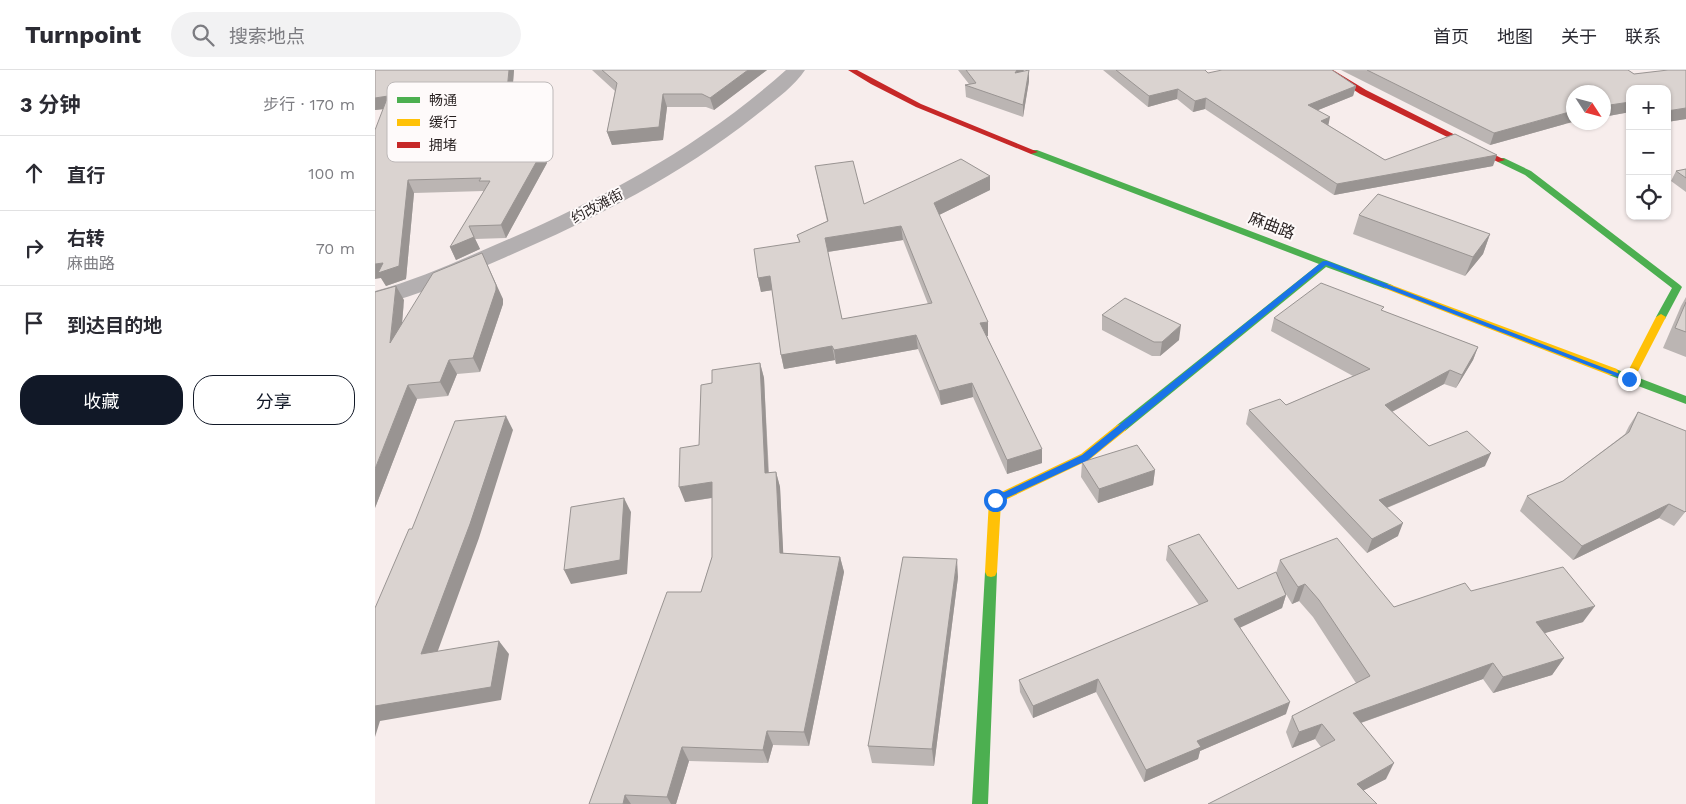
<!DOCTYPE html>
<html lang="zh">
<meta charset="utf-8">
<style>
body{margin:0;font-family:"Work Sans","Noto Sans SC",sans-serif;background:#f2f2f3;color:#2b2b33}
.controls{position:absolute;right:15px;top:15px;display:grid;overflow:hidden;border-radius:10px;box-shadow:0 1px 4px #0004}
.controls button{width:45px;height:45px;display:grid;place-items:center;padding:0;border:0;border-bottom:1px solid #e1e1e2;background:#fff;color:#2b2b33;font:25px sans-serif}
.compass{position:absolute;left:1191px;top:15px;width:45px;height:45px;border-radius:50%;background:#fff;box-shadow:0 1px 4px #0004;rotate:126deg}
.stop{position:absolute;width:15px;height:15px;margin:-11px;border:4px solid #1a73e8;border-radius:50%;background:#fff}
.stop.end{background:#1a73e8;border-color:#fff;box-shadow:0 1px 5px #0008}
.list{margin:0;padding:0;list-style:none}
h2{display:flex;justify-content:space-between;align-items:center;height:65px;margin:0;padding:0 20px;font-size:21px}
h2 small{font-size:16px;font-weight:400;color:#7c7c81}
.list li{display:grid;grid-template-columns:32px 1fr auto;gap:15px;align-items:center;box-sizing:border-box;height:75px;padding:0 20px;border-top:1px solid #e1e1e2}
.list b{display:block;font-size:19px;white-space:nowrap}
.list p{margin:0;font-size:16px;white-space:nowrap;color:#7c7c81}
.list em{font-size:16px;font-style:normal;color:#7c7c81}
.actions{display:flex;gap:10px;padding:15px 20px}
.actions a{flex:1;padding:11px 0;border:1px solid #111827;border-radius:20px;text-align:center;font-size:18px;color:#111827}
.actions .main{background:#111827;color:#fff}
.icon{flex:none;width:28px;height:28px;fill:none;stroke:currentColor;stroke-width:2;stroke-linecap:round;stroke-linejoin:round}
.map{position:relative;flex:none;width:1311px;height:734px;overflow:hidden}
header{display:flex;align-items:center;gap:30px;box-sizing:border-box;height:70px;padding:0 25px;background:#fff;border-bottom:1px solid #e1e1e2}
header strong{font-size:24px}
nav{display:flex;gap:28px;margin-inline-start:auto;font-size:18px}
.search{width:350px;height:45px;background:#f2f2f3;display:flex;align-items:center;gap:12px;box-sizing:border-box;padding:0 18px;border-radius:28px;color:#7c7c81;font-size:19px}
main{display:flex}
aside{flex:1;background:#fff}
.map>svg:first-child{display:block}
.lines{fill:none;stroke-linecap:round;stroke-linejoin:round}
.street{fill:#b3afb0;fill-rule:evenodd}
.fast{fill:#4caf50;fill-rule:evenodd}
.slow{fill:#ffc107;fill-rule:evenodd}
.jam{fill:#c62828;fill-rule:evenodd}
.wall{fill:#bbb5b3;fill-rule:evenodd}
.shaded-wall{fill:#999492}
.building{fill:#dad3d0;stroke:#999492;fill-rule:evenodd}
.route{fill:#1a73e8}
.labels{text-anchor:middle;stroke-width:4;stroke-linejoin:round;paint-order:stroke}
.far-street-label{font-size:14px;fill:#261f1f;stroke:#fefafa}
.street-label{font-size:16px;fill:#261f1f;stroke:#fefafa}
.key{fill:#fefafa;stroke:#bdb8b8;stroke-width:1}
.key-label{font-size:14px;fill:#261f1f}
</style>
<header>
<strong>Turnpoint</strong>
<div class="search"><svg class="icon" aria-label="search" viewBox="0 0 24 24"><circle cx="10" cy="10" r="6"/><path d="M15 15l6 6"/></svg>搜索地点</div>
<nav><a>首页</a><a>地图</a><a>关于</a><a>联系</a></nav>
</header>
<main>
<aside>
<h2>3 分钟<small>步行 · 170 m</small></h2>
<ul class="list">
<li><svg class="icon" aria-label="ahead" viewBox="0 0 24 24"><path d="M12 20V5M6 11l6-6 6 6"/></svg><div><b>直行</b></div><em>100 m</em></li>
<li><svg class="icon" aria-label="right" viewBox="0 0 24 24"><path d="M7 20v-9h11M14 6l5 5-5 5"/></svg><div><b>右转</b><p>麻曲路</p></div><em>70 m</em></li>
<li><svg class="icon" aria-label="arrive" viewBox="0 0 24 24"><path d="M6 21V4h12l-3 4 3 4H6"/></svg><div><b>到达目的地</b></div></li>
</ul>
<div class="actions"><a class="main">收藏</a><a>分享</a></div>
</aside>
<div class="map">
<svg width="1311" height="734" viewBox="0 0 1311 734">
<rect width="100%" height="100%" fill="#f7edec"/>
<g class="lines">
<!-- street -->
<path class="street" d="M411,0H430C418,18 396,33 380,46C304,106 219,149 131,187C88,206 45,225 0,236V221C41,210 81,192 120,175C226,130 325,77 411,0Z"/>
<!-- fast -->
<path class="fast" d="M656,80H662L1017,215L1019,217L1017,219H1011L951,197L750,361H742L740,358L742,355L944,194L656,84Z
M1123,88H1129L1156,101L1305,215L1307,217L1290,249L1286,250L1281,247L1297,218L1150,105L1123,92Z
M1238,298L1311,326V334L1234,305L1233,302L1234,299Z
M616,497L620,498L622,502L613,734H597L610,502L612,498Z"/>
<!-- slow -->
<path class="slow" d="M1014,214L1242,299L1243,302L1242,305H1234L1011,219L1009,217L1011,215Z
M1286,244L1291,247L1259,309L1254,313L1250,312L1249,309L1281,247Z
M746,354L750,355L752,358L750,361L714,390L626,432L622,502L620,506L616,507L612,506L610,502L614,430L616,427L706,384L742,355Z"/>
<!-- jam -->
<path class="jam" d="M473,0H482L546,34L663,82L656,84L541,37L496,14Z
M949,0H958L991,20L1130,90L1123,92L985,24Z"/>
</g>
<!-- wall -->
<path class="wall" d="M0,0H139L135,51L153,62L145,80H168L172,93L131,168L100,169L105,179L81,190L75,177L109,121L39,123L31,209L11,216L6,208L8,39L0,40Z
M217,0H392L339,40L331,37H292L288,70L237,75L232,62L240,21Z
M583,0H649L648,1L654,11L648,47L591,27L590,15L594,14Z
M728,0H830L833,3L981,16L978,26L943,40L953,55L1010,90L1118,96L959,125L830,39L818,42L802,29L773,37Z
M966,0H1253L1259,4L1311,0V49L1292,52L1255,19V42L1228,47V22L1190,54L1115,75Z
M440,96L489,134L615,106V120L564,145L613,266H612L667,393L632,404L598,327L566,335L543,279L461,294L460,290L409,299L406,285L397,220L386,222L383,208L424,172L422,165L452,151ZM528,170L553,234L467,249L453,182Z
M1311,99V122L1296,111L1301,101Z
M984,145L1115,164L1108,184L1090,206L978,164Z
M1311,227V287L1288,278L1306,236Z
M128,229V234L105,302L82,304L73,326L42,329L0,438L29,230L27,254Z
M1008,241L1103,277L1098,290L1081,318L1069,314L1017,342L1054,376L1110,396L1012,438L1023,466L992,483L871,354L874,340L911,335L978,306L896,261L899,248Z
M727,245L804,270L785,286H777L727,260Z
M385,293L389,308L394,403L401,402L405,417L408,483L465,487L469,502L434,676L398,675L393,693L314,691L301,734H214L326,522L337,487V428L310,432L324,375L337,313Z
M1263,342L1311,441L1299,456L1284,448L1198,490L1145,441L1152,426L1188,411L1250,364L1254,356Z
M707,392L780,400L778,415L723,433L706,407Z
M793,476L863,519L901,503L905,490L1019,537L1096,521L1208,552L1169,563L1189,588L1177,605L1118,623L1108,609L986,653L1011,709L989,720L946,677L940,669L917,678L911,662L917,646L981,613L938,547L924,531L917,534L911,524V525L907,538L865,557L911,644L825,681L823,689L769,712L721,622L658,648L645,622L644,610L824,535L791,490Z
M583,507L559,696L497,693L493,676Z"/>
<!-- shaded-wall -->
<path class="shaded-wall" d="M134,0H139L134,63L129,51Z
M373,0H392L339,40L335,28Z
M642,0H649L640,15V3Z
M654,0V11L648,47V35Z
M981,16L978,26L931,45L933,35Z
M803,19L802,29L773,37L774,26Z
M288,24L292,37L288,70L237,75L232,62Z
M13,26L19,38L0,40V28Z
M831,28L830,39L818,42L820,31Z
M1255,32V42L1228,47V36Z
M1311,38V49L1292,52V41Z
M1198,41V52L1190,54L1115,75L1119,63Z
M955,47L953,57L946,51Z
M148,50L153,62L140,92L134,80Z
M168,80L172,93L131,168L126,155Z
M1122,85L1118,96L959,125L962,114Z
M615,106V120L560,147L559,133Z
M33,110L39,123L31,209L11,216L6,208L0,209V194L8,193Z
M94,156L105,179L81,190L75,177Z
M526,156L528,170L452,182L450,168Z
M1115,164L1108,184L1090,206L1098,187Z
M107,183L128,229V234L105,302L98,288Z
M395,206L398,220L386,222L383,208Z
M21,216L29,230L24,287L15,273Z
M613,252V266L606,267L605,253Z
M806,255L804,270L785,286L787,272Z
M541,265L543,279L461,294L459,280Z
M457,276L460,290L409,299L406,285Z
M1103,277L1098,290L1081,318L1087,305Z
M74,290L82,304L73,326L65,312Z
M385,293L389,308L394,419L390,403Z
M1075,300L1069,314L1005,348L1010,335Z
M597,313L598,327L566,335L564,321Z
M33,315L42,329L0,438V399Z
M131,346L138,360L104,468L57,597L46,584Z
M667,379V393L632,404V390Z
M1116,383L1110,396L999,443L1004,430Z
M780,400L778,415L723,433L724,419Z
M401,402L405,417L409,498L405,483Z
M337,412L342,427L310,432L304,417Z
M249,428L256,442L252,504L196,514L189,500Z
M1294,434L1284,448L1198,490L1207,476Z
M1028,453L1023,466L992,483L997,469Z
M465,487L469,502L434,676L429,662Z
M582,489L583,507L559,696L557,679Z
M930,514L924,531L917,534L923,517Z
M911,525L907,538L856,562L859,549Z
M1220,536L1208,552L1150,569L1161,552Z
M124,571L134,584L126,630L5,651L0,667V636Z
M1189,588L1177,605L1118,623L1128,607Z
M1118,593L1108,609L971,658L978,643Z
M723,609L721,622L658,648V636Z
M915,632L911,644L825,681L823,689L769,712L771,700L822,671Z
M947,654L940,669L917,678L924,662Z
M392,661L398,675L393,693L388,680Z
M307,677L314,691L301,734H296L292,727Z
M1019,693L1011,709L974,728L982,714Z
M250,725L256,734H248Z"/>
<!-- building -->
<path class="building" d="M0,0H134L129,51L148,50L134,80H168L126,155L94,156L99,167L75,177L115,111H104L106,108L33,110L24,196L3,203L8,193L0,194V60L13,26L0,28Z
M227,0H373L335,28L327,24H288L284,57L232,62L242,13Z
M591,0H642L640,3L654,0L648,35L590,15L601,13Z
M741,0H830L833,3L847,0H957L981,16L933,35L955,47L946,51L1010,90L1080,64L1122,85L962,114L831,28L820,31L803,19L774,26Z
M992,0H1253L1259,4L1293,0H1311V38L1292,41V19H1255V32L1228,36V22H1198V41L1119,63Z
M586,89L615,106L559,133L613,252L605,253L667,379L632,390L597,313L564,321L541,265L459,280L457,276L406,285L395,206L383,208L379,179L425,172L422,165L453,151L440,96L478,91L489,134ZM526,156L557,233L467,249L450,168Z
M1311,99V108L1301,101Z
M1003,124L1115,164L1098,187L984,145Z
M107,183L121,215V220L98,288L74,290L65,312L33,315L0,399V222L21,216L15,273L58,203Z
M946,213L1009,237L1006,240L1103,277L1087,305L1075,300L1010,335L1054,376L1092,361L1116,383L1004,430L1028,453L997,469L874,340L905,329L911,335L995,299L899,248Z
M750,228L806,255L787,272H779L727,245Z
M1311,232V262L1300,258Z
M385,293L390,403L401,402L405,483L465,487L429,662L392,661L388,680L307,677L292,727L250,725L248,734H214L292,522H326L337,487V412L304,417L305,378L324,375L326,315L337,313V300Z
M1263,342L1311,361V441L1310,442L1294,434L1207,476L1152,426L1188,411L1254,362Z
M131,346L95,454L46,584L124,571L116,617L0,636V538L34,459H37L80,351Z
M762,375L780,400L724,419L707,392Z
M249,428L245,490L189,500L196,437Z
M824,464L863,519L901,502L911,525L859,549L915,632L822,671L826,677L771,700L723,609L658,636L644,610L833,531L793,476Z
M962,468L1019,537L1090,513L1096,521L1188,497L1220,536L1161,552L1189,588L1128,607L1118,593L978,643L1019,693L982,714L1002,734H833L960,670L947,654L924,662L917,646L995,606L944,530L930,514L923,517L905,490Z
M528,487L582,489L557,679L493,676Z"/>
<!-- route -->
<path class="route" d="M948,191H952L1258,309L1251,310L951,195L713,390L623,432H617V428L707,385Z"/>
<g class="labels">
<!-- far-street labels -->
<g class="far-street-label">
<text transform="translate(222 136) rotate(-28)" y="5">约改滩街</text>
</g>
<!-- street labels -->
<g class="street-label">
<text transform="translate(897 155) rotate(21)" y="6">麻曲路</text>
</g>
</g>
<!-- legend -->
<rect x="12" y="12" width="166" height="80" rx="8" class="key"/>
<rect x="22" y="27" width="23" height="6" fill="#4caf50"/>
<rect x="22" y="49" width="23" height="7" fill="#ffc107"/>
<rect x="22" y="72" width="23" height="6" fill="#c62828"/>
<g class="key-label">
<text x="54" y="35">畅通</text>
<text x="54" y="57">缓行</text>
<text x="54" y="80">拥堵</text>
</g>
</svg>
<div class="controls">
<button>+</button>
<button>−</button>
<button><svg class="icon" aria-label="locate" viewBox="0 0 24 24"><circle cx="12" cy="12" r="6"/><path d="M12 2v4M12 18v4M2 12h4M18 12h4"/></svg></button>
</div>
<svg class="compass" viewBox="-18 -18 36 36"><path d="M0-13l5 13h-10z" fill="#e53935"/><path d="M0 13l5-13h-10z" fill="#7c7c81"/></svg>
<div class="stop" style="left:620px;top:430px"></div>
<div class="stop end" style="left:1254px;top:309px"></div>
</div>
</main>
